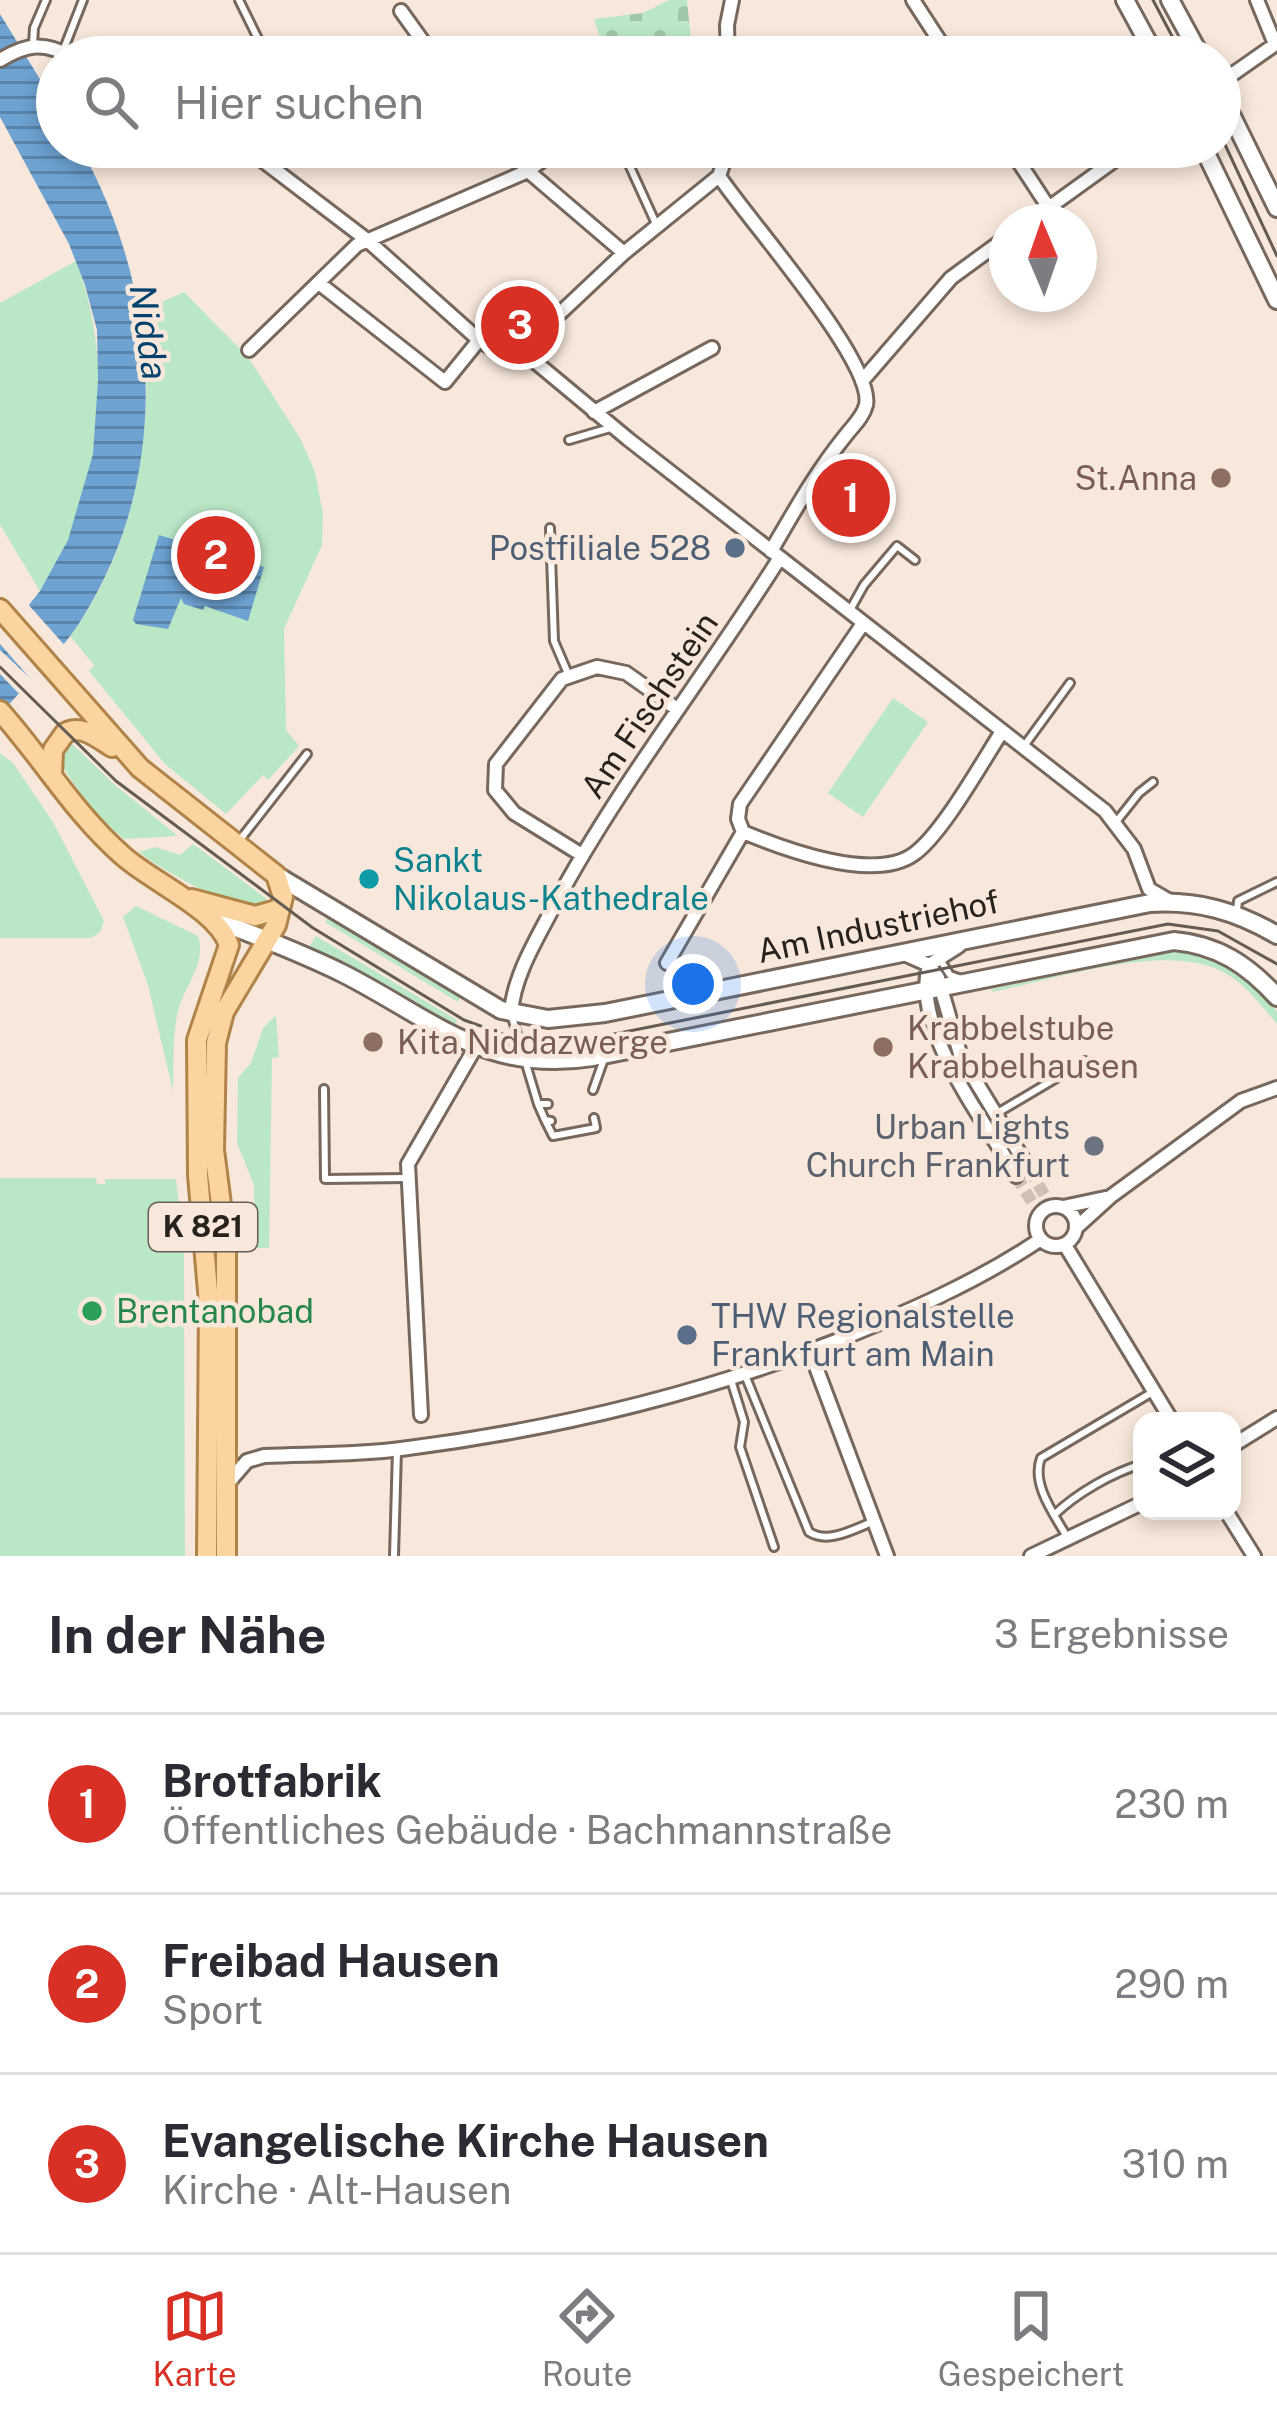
<!DOCTYPE html>
<html lang="de">
<meta charset="utf-8">
<style>
body{margin:0;font-family:"Public Sans",sans-serif;background:#f2f2f3;color:#2b2b33}
.controls{position:absolute;right:36px;bottom:36px;display:grid;overflow:hidden;border-radius:24px;box-shadow:0 6px 18px #0003}
.controls button{width:108px;height:108px;display:grid;place-items:center;padding:0;border:0;border-bottom:3px solid #e1e1e2;background:#fff;color:#2b2b33;font:60px sans-serif}
.compass{position:absolute;left:989px;top:204px;width:108px;height:108px;border-radius:50%;background:#fff;box-shadow:0 6px 18px #0003;rotate:358deg}
.you{position:absolute;left:693px;top:984px;width:42px;height:42px;margin:-30px;border:9px solid #fff;border-radius:50%;background:#1a73e8;box-shadow:0 0 0 18px #1a73e833}
.badge{display:grid;place-items:center;width:78px;height:78px;border-radius:50%;background:#d93025;color:#fff;font-size:39px;font-weight:700}
.pin{position:absolute;translate:-50% -50%;border:6px solid #fff;box-shadow:0 3px 12px #0006}
.list{margin:0;padding:0;list-style:none}
h2{display:flex;justify-content:space-between;align-items:center;height:156px;margin:0;padding:0 48px;font-size:51px}
h2 small{font-size:39px;font-weight:400;color:#7c7c81}
.list li{display:grid;grid-template-columns:78px 1fr auto;gap:36px;align-items:center;box-sizing:border-box;height:180px;padding:0 48px;border-top:3px solid #e1e1e2}
.list b{display:block;font-size:45px;white-space:nowrap}
.list p{margin:0;font-size:39px;white-space:nowrap;color:#7c7c81}
.list em{font-size:39px;font-style:normal;color:#7c7c81}
.icon{flex:none;width:66px;height:66px;fill:none;stroke:currentColor;stroke-width:2;stroke-linecap:round;stroke-linejoin:round}
.map{position:relative;flex:none;width:1277px;height:1556px;overflow:hidden}
.search{position:absolute;background:#fff;box-shadow:0 6px 18px #0003;left:36px;right:36px;top:36px;height:132px;display:flex;align-items:center;gap:30px;box-sizing:border-box;padding:0 42px;border-radius:66px;color:#7c7c81;font-size:45px}
.sheet{height:696px;background:#fff}
nav{display:flex;justify-content:space-around;align-items:center;box-sizing:border-box;height:168px;border-top:3px solid #e1e1e2;background:#fff;font-size:33px;color:#7c7c81}
nav a{display:grid;justify-items:center;gap:6px}
nav .on{color:#d93025}
.map>svg:first-child{display:block}
.green{fill:#bae8c7}
.cemetery{fill:url(#cemetery-stones)}
.water{fill:url(#water-rules)}
.pier{fill:#f8e8db}
.lines{fill:none;stroke-linecap:round;stroke-linejoin:round}
.street-tunnel{stroke:#cec0b5;stroke-width:12;stroke-dasharray:12 6;stroke-linecap:butt}
.lane-casing{stroke:#77685d;stroke-width:12}
.street-casing{stroke:#77685d;stroke-width:18}
.secondary-casing{stroke:#77685d;stroke-width:22}
.primary-casing{stroke:#b08448;stroke-width:24}
.lane{stroke:#fff;stroke-width:6}
.street{stroke:#fff;stroke-width:12}
.secondary{stroke:#fff;stroke-width:16}
.primary{stroke:#fcd49f;stroke-width:18}
.tram{stroke:#645b53;stroke-width:3}
.education-dot{fill:#8d6e63;stroke:#f8e8db;stroke-width:4.5}
.service-dot{fill:#5c6f8a;stroke:#f8e8db;stroke-width:4.5}
.culture-dot{fill:#0f9aa8;stroke:#f8e8db;stroke-width:4.5}
.worship-dot{fill:#6b7280;stroke:#f8e8db;stroke-width:4.5}
.leisure-dot{fill:#2e9e5b;stroke:#f8e8db;stroke-width:4.5}
.labels{text-anchor:middle;stroke-width:9;stroke-linejoin:round;paint-order:stroke}
.shield{fill:#f8e8db;stroke:#665d56;stroke-width:3}
.shield-label{font-size:30px;font-weight:bold;fill:#28221d}
.education-label{font-size:33px;fill:#785e54;stroke:#f8e8db;text-anchor:start}
.service-label{font-size:33px;fill:#4e5e75;stroke:#f8e8db;text-anchor:end}
.street-label{font-size:33px;fill:#28221d;stroke:#f8e8db}
.culture-label{font-size:33px;fill:#0d838f;stroke:#f8e8db;text-anchor:start}
.worship-label{font-size:33px;fill:#5b616d;stroke:#f8e8db;text-anchor:end}
.leisure-label{font-size:33px;fill:#27864d;stroke:#f8e8db;text-anchor:start}
.water-label{font-size:36px;font-style:italic;fill:#00416d;stroke:#f8e8db}
</style>
<div class="map">
<svg width="1277" height="1556" viewBox="0 0 1277 1556">
<defs>
<pattern id="cemetery-stones" width="16" height="16" patternUnits="userSpaceOnUse" patternTransform="scale(3)"><rect width="16" height="16" fill="#bae8c7"/><path d="M2 7V4a2 2 0 0 1 4 0v3zM10 15v-3a2 2 0 0 1 4 0v3z" fill="#a0c7aa"/></pattern>
<pattern id="water-rules" width="6" height="5" patternUnits="userSpaceOnUse" patternTransform="scale(3)"><rect width="6" height="5" fill="#6da2d1"/><path d="M0 2.5h6" fill="none" stroke="#5a84a9"/></pattern>
</defs>
<rect width="100%" height="100%" fill="#f8e8db"/>
<!-- green -->
<path class="green" d="M76,261C116,366 103,497 40,591L0,525V303Z
M184,292L248,357L300,438L315,472L323,514L322,545L284,629L286,730L299,746L268,780L263,775L226,814L165,764L89,671L94,665L70,636C138,547 156,420 142,311Z
M893,698L928,722L863,817L828,793Z
M67,739L115,785L178,836L124,839C97,817 76,790 59,760Z
M0,753L13,763L53,822L104,921L100,932L91,938H0Z
M193,844L267,899L258,907C230,908 162,871 139,852L155,847L180,855Z
M136,906L198,936C207,963 185,985 178,1011C172,1036 174,1065 173,1091L148,985L123,917Z
M329,916L460,997L458,1002L325,922Z
M316,936L457,1020L454,1026L387,985L309,947Z
M1172,952C1220,953 1246,978 1277,1011V1024C1261,1006 1245,983 1223,972C1166,941 1054,980 992,992L991,989Z
M276,1015L279,1057L272,1058L269,1248H255L254,1185L237,1143L238,1078L251,1063L263,1028Z
M0,1178H96L97,1184H105V1179H176L184,1252L185,1556H0Z"/>
<!-- cemetery -->
<path class="cemetery" d="M669,0H687L692,51L606,57L594,19L643,13Z"/>
<!-- water -->
<path class="water" d="M0,14L57,107V147H80C161,291 173,473 83,617C61,653 28,683 0,714V641L40,591L68,540L93,454L98,380L97,330L85,285L69,244L0,117Z
M159,535L264,567L248,621L205,606L203,610L184,604L181,598L168,629L136,624L133,620Z"/>
<!-- pier -->
<path class="pier" d="M26,602L68,649L23,698L0,674V650L29,677L0,644V632Z"/>
<g class="lines">
<!-- street-tunnel -->
<path class="street-tunnel" d="M1029,1169L1045,1196
M1016,1176L1032,1202"/>
<defs>
<path id="lane" d="M239,0L267,57
M33,44L34,28L46,0
M63,51L83,0
M350,57L369,43
M621,147L657,226
M277,167L292,147
M569,440L610,428
M550,528L554,641L569,676
M850,610L864,585L897,546L915,560
M1024,746L1070,683
M1116,822L1139,793L1153,782
M239,841L307,754
M1237,910L1238,901L1277,882
M941,961L950,975L961,979
M511,1014L538,1104H548
M324,1089L325,1179L407,1178
M593,1090L604,1059
M538,1104L545,1120L551,1121
M999,1112L1085,1061
M545,1120L553,1136L596,1128L594,1118
M745,1375L809,1532C828,1544 852,1530 872,1522
M731,1380L744,1422L740,1447L774,1547
M1054,1515C1077,1493 1112,1473 1142,1464
M1067,1537C1054,1514 1031,1484 1041,1458L1151,1393
M394,1556L397,1450"/>
<path id="street" d="M913,0L950,57
M1257,0L1275,44
M401,11L434,57
M728,57L727,25L732,0
M0,60C28,43 44,42 73,57
M1220,83L1277,43
M245,147L367,240L479,340L489,346L521,350L628,439L1105,811L1134,849L1149,889L1168,900
M507,147L528,171L624,253
M1009,147L1049,208
M719,176C747,219 875,362 866,405C863,417 853,426 846,435C816,472 795,510 771,551
M1029,222L1133,147
M320,284L445,382L479,340
M249,350L357,245L528,171L560,147
M521,350L624,253L719,176L729,147
M862,381L951,278L1007,237
M594,412L712,348
M743,832C784,849 874,883 914,854C942,834 981,764 1001,733
M582,855L514,813L495,790L496,764L562,679L597,667L626,673L677,709
M959,946L929,965C911,1030 986,1121 1016,1176
M902,953L929,965L938,978L961,1057L1029,1169
M667,963L743,832L738,819L740,804L862,625
M511,1014C513,976 538,937 555,904C620,783 706,675 779,559
M1110,1197L1241,1101L1277,1088
M1036 1226a20 20 0 1 1 40 0a20 20 0 1 1-40 0Z
M1063,1207L1110,1197L1077,1227
M1065,1245L1172,1421
M810,1351L887,1556
M421,1415L408,1164L475,1048
M1232,1446L1277,1418
M228,1483L247,1461L264,1456C309,1454 356,1455 401,1449C551,1430 695,1396 836,1341C908,1312 977,1282 1041,1239
M1226,1511L1254,1556
M1031,1556L1142,1503"/>
<path id="secondary" d="M1125,0L1156,57
M1170,0L1201,57
M1220,92L1277,208
M1203,147L1277,300
M276,875L501,1010L548,1019L605,1013L1150,903C1197,900 1236,911 1277,935
M207,916C253,935 300,952 344,974C434,1020 485,1074 593,1057L1174,941C1218,945 1248,965 1277,997"/>
<path id="primary" d="M0,609L140,768L276,875L283,897L276,925L224,1012L216,1043L214,1150L226,1243V1556
M0,711C42,758 74,813 122,855C150,881 217,909 229,945L197,1040L198,1175L209,1303L207,1556
M52,776L53,750L65,733C83,724 97,738 112,747
M192,899L255,916L280,909"/>
</defs>
<!-- lane casing -->
<use href="#lane" class="lane-casing"/>
<!-- street casing -->
<use href="#street" class="street-casing"/>
<!-- secondary casing -->
<use href="#secondary" class="secondary-casing"/>
<!-- primary casing -->
<use href="#primary" class="primary-casing"/>
<!-- lane -->
<use href="#lane" class="lane"/>
<!-- street -->
<use href="#street" class="street"/>
<!-- secondary -->
<use href="#secondary" class="secondary"/>
<!-- primary -->
<use href="#primary" class="primary"/>
<!-- tram -->
<path class="tram" d="M1153,0L1183,57
M1220,134L1277,256
M0,667L116,781L313,928L464,1020L517,1039L554,1043L584,1040L1168,924L1218,931L1277,964"/>
</g>
<!-- markers -->
<g class="education-dot">
<circle cx="1221" cy="478" r="12"/>
<circle cx="373" cy="1042" r="12"/>
<circle cx="883" cy="1047" r="12"/>
</g>
<g class="service-dot">
<circle cx="735" cy="548" r="12"/>
<circle cx="687" cy="1335" r="12"/>
</g>
<circle class="culture-dot" cx="369" cy="879" r="12"/>
<circle class="worship-dot" cx="1094" cy="1146" r="12"/>
<circle class="leisure-dot" cx="92" cy="1311" r="12"/>
<g class="labels">
<!-- shield labels -->
<rect class="shield" x="149" y="1203" width="108" height="48" rx="9"/>
<g class="shield-label">
<text x="203" y="1237">K 821</text>
</g>
<!-- education labels -->
<g class="education-label">
<text x="1197" y="490" text-anchor="end">St.Anna</text>
<text x="907" y="1040">Krabbelstube<tspan x="907" dy="38">Krabbelhausen</tspan></text>
<text x="397" y="1054">Kita Niddazwerge</text>
</g>
<!-- service labels -->
<g class="service-label">
<text x="711" y="560">Postfiliale 528</text>
<text x="711" y="1328" text-anchor="start">THW Regionalstelle<tspan x="711" dy="38">Frankfurt am Main</tspan></text>
</g>
<!-- street labels -->
<g class="street-label">
<text transform="translate(649 705) rotate(-56)" y="12">Am Fischstein</text>
<text transform="translate(878 926) rotate(-12)" y="12">Am Industriehof</text>
</g>
<!-- culture labels -->
<g class="culture-label">
<text x="393" y="872">Sankt<tspan x="393" dy="38">Nikolaus-Kathedrale</tspan></text>
</g>
<!-- worship labels -->
<g class="worship-label">
<text x="1070" y="1139">Urban Lights<tspan x="1070" dy="38">Church Frankfurt</tspan></text>
</g>
<!-- leisure labels -->
<g class="leisure-label">
<text x="116" y="1323">Brentanobad</text>
</g>
<!-- water labels -->
<g class="water-label">
<text transform="translate(149 332) rotate(82)" y="13">Nidda</text>
</g>
</g>
</svg>
<div class="controls">
<button><svg class="icon" aria-label="layers" viewBox="0 0 24 24"><path d="M12 4l9 5-9 5-9-5zM3 14l9 5 9-5"/></svg></button>
</div>
<svg class="compass" viewBox="-18 -18 36 36"><path d="M0-13l5 13h-10z" fill="#e53935"/><path d="M0 13l5-13h-10z" fill="#7c7c81"/></svg>
<div class="you"></div>
<div class="pin badge" style="left:851px;top:498px">1</div>
<div class="pin badge" style="left:216px;top:555px">2</div>
<div class="pin badge" style="left:520px;top:325px">3</div>
<div class="search"><svg class="icon" aria-label="search" viewBox="0 0 24 24"><circle cx="10" cy="10" r="6"/><path d="M15 15l6 6"/></svg>Hier suchen</div>
</div>
<section class="sheet">
<h2>In der Nähe<small>3 Ergebnisse</small></h2>
<ul class="list">
<li><span class="badge">1</span><div><b>Brotfabrik</b><p>Öffentliches Gebäude · Bachmannstraße</p></div><em>230 m</em></li>
<li><span class="badge">2</span><div><b>Freibad Hausen</b><p>Sport</p></div><em>290 m</em></li>
<li><span class="badge">3</span><div><b>Evangelische Kirche Hausen</b><p>Kirche · Alt-Hausen</p></div><em>310 m</em></li>
</ul>
</section>
<nav>
<a class="on"><svg class="icon" aria-label="map" viewBox="0 0 24 24"><path d="M3 6l6-2 6 2 6-2v14l-6 2-6-2-6 2zM9 4v14M15 6v14"/></svg>Karte</a>
<a><svg class="icon" aria-label="directions" viewBox="0 0 24 24"><path d="M12 3l9 9-9 9-9-9zM9 14v-3h6M13 9l2 2-2 2"/></svg>Route</a>
<a><svg class="icon" aria-label="saved" viewBox="0 0 24 24"><path d="M7 4h10v16l-5-4-5 4z"/></svg>Gespeichert</a>
</nav>
